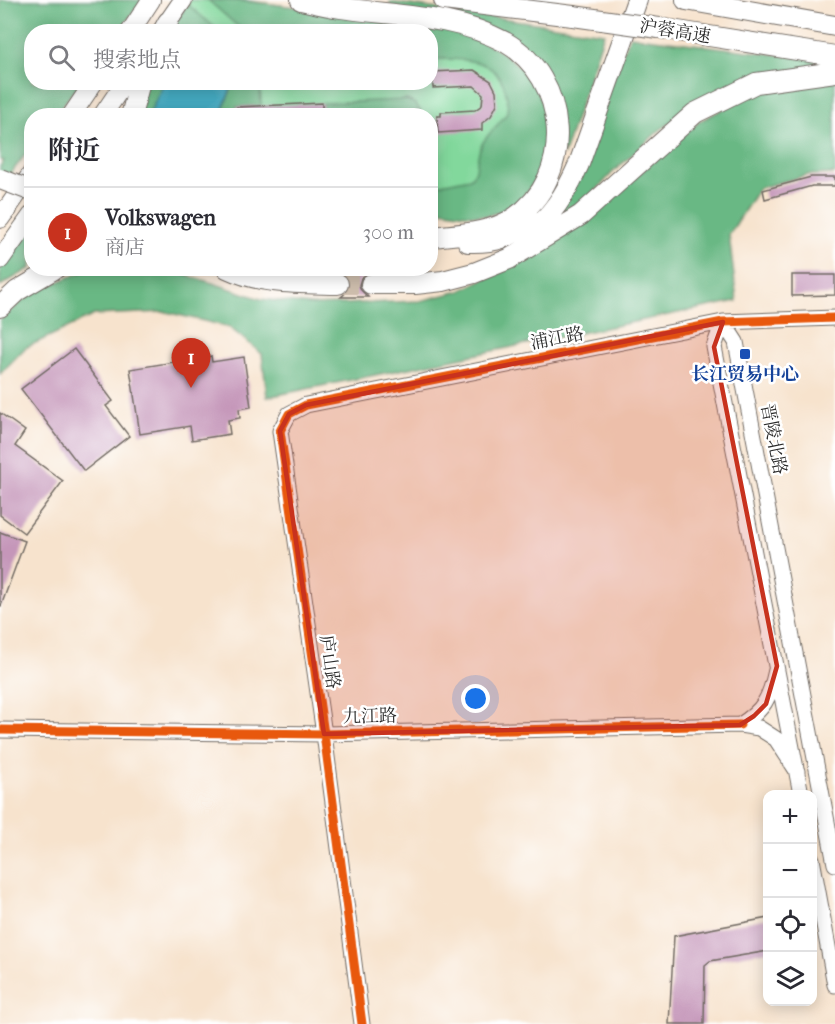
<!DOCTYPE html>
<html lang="zh">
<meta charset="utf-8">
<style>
body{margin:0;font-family:"IM FELL French Canon","Noto Serif SC",serif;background:#f2f2f3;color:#2b2b33}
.controls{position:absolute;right:18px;bottom:18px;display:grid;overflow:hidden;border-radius:12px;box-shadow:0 3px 15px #0003}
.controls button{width:54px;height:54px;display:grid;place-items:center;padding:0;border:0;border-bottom:2px solid #e1e1e2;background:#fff;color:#2b2b33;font:30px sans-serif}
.you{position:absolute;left:476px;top:699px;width:21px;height:21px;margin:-15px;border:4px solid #fff;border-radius:50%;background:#1a73e8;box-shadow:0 0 0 9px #1a73e833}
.badge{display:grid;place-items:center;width:39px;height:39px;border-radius:50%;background:#c8321e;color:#fff;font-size:20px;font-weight:700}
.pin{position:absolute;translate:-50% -50px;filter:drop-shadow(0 2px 3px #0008)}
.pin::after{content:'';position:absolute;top:32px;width:21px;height:18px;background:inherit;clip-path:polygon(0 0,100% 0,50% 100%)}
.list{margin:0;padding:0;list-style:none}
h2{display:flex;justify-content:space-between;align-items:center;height:78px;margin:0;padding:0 24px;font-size:26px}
h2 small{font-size:20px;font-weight:400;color:#7c7c81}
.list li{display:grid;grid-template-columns:39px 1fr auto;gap:18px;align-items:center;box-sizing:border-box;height:90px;padding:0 24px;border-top:2px solid #e1e1e2}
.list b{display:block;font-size:22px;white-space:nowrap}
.list p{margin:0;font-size:20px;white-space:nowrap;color:#7c7c81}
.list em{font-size:20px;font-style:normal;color:#7c7c81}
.icon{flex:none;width:33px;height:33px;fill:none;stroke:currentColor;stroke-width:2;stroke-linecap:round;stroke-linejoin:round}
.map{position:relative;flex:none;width:835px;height:1024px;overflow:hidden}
.search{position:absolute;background:#fff;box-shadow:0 3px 15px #0003;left:24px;top:24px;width:414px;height:66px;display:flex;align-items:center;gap:15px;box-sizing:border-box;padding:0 21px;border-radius:24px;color:#7c7c81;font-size:22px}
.panel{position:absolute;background:#fff;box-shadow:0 3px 15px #0003;left:24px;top:108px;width:414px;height:168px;border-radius:24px}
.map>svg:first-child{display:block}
.green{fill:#82d89c;stroke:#568264;stroke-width:1.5}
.forest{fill:#69b884;stroke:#4a7258;stroke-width:1.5}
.water{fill:#44acc3;stroke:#386c77;stroke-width:1.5}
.building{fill:#c596b9}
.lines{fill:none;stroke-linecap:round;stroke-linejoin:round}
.highway-tunnel{stroke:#cebead;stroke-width:20;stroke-dasharray:20 10;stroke-linecap:butt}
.secondary-casing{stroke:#726b64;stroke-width:17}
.primary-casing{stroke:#726b64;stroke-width:20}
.highway-casing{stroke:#726b64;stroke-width:22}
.secondary{stroke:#fff;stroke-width:15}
.primary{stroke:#fff;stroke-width:18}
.highway{stroke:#fff;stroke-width:20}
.highway-bridge-casing{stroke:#726b64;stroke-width:22;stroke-linecap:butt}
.highway-bridge{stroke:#fff;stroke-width:20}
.cycleway-casing{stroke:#fff;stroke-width:13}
.cycleway{stroke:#e8590c;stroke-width:9}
.marked{fill:#c8321e;fill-opacity:0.2;stroke:#c8321e;stroke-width:4.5;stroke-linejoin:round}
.transit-dot{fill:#1a4fb4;stroke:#fff;stroke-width:2}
.labels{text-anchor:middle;stroke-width:5;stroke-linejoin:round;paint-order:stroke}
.street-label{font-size:18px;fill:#2b2b2b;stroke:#fff}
.transit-label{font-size:18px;font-weight:bold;fill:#164399;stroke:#fff}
</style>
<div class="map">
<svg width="835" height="1024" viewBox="0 0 835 1024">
<rect width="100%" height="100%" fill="#fff"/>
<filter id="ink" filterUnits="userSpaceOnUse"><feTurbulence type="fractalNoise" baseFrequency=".0167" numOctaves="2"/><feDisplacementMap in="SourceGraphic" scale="12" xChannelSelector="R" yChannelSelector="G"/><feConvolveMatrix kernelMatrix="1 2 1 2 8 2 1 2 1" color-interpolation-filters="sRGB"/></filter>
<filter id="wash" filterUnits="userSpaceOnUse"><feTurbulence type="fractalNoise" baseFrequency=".008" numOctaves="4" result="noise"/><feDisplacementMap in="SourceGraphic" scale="24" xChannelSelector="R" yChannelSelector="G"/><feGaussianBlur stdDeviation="1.35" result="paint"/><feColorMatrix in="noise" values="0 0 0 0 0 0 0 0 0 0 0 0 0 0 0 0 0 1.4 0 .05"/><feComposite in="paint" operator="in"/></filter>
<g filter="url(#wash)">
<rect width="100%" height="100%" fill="#f7e3cd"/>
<!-- green -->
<path class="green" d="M190,0H242L409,22L506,56L541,101L545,152L507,209L487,216L431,208L430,116H135L145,83L430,82V32L170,31Z"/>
<!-- forest -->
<path class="forest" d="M0,0H143L119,31L32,32V82L80,83L55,115L32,116L31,147L0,188V166L4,161L0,160Z
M208,0C252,0 295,7 339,13C394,20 459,21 505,55C513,61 523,69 529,77C561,121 549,203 489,215C477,218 444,210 431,208V186L470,178L476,171C478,146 482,141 499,123C501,120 506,116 507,112C509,105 507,97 505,89C495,56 459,59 431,59L430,32L243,31Z
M390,2L604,33L564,154L526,53L390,6Z
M187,4L219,31L170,32Z
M630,36L819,60L817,65L700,103L660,130L613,172L593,194L549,227Z
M835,79V174L808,175L759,188L729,235L737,301L267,397L262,354L229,327L166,312L94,315L25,348L0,374V320L33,292L89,269L144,268L175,272L213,283L261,299L312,305L420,301L460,291L544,249L591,215L700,121L758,91Z
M145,83H164L149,115L135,116Z
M230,83H260L261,106L237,107V115L223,116L224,106L232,87Z
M407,100L414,103L421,111L410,112V116L322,115V103Z
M31,223V268L0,286V267Z"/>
<!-- water -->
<path class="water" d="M164,83H230L232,87L224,106L223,115H149Z"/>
<g id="blocks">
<!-- building -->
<path class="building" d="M474,70L491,81L496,91L497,104L491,116L482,123V130L438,133L437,116H441V112L475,110L482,105L483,94L474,86L433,88L432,72Z
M322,103V116H293V114L237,116V107Z
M811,177H835V186H812L765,199L763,190Z
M341,268H368V273L361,278L359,285L361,290L368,297H341L348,291L350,284L348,278L341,273Z
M792,275H835V295L792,296Z
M74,349L113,401L106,406L129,436L84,471L21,389Z
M211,356L212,362L244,357L251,407L239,409L240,418L228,420L230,434L192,440L190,426L140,434L130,369Z
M0,413L25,431L15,446L63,481L24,533L0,515Z
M0,532L25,541L1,606H0Z
M768,918V951L710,961L705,965L704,1024H669L674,936Z"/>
</g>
</g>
<g filter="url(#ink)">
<use href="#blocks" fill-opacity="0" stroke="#726b64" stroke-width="1.5"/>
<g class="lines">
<!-- highway-tunnel -->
<path class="highway-tunnel" d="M338,284H371"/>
<defs>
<path id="secondary" d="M723,322L736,342L835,864
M723,322L714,347L801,794
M740,725C764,710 770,698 776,670
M0,730L324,734L740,725L759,728L776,739L797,771
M812,859L835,985
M362,1024L324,734L280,431L289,414L306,405L723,322L835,318"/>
<path id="primary" d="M130,32L151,0
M161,32L183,0
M71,116L94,82
M102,116L125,82
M0,219L32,173
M0,260L32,215"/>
<path id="highway" d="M301,0C314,3 328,6 341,8C397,16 454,15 505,42C569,78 576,177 514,218C489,234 458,234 430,237
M444,0L573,16
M686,0L835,26
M659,28L835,56
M163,32L168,22
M131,116L140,82
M0,215L7,209
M525,238C552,215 565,196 579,164L637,0
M468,242C494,243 512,238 531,220
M227,268C263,285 299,283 338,284
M371,284H415L443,281L474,273L509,259L581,215L695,113L756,83L835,72
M0,307L17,291L56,268"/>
</defs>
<!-- secondary casing -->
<use href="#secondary" class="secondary-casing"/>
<!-- primary casing -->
<use href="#primary" class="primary-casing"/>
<!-- highway casing -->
<use href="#highway" class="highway-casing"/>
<!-- secondary -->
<use href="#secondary" class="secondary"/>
<!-- primary -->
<use href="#primary" class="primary"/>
<!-- highway -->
<use href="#highway" class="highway"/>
<defs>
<path id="highway-bridge" d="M573,16L659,28
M0,179L32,191"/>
</defs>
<!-- highway-bridge casing -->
<use href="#highway-bridge" class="highway-bridge-casing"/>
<!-- highway-bridge -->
<use href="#highway-bridge" class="highway-bridge"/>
<defs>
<path id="cycleway" d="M0,730L324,734L740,725
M362,1024L324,734L280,431L289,414L306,405L723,322L835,318"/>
</defs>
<!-- cycleway casing -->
<use href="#cycleway" class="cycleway-casing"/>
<!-- cycleway -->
<use href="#cycleway" class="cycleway"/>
</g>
</g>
<!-- marked area -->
<path class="marked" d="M723,322L714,347L777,666L766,704L754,716L740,725L324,734L280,431L289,414L306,405Z"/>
<!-- markers -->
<rect class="transit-dot" x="739" y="348" width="12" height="12" rx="3"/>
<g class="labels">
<!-- street labels -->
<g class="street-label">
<text transform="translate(675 31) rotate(9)" y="6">沪蓉高速</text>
<text transform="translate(557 338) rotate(-11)" y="6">浦江路</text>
<text transform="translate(774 439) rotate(79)" y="6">晋陵北路</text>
<text transform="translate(330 662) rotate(82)" y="6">庐山路</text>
<text transform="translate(370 716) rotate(-1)" y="6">九江路</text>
</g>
<!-- transit labels -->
<g class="transit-label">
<text x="745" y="380">长江贸易中心</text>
</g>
</g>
</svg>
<div class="controls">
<button>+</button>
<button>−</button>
<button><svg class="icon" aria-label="locate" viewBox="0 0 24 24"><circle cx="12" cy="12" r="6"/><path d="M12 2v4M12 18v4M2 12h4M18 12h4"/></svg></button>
<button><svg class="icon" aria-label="layers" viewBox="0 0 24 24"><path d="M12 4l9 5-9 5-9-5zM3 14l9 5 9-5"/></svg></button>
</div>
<div class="you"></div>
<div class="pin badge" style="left:191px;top:388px">1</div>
<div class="search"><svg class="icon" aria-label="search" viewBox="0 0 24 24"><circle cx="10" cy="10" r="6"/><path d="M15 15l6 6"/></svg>搜索地点</div>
<section class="panel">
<h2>附近<small></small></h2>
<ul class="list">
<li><span class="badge">1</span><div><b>Volkswagen</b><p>商店</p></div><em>300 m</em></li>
</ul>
</section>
</div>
